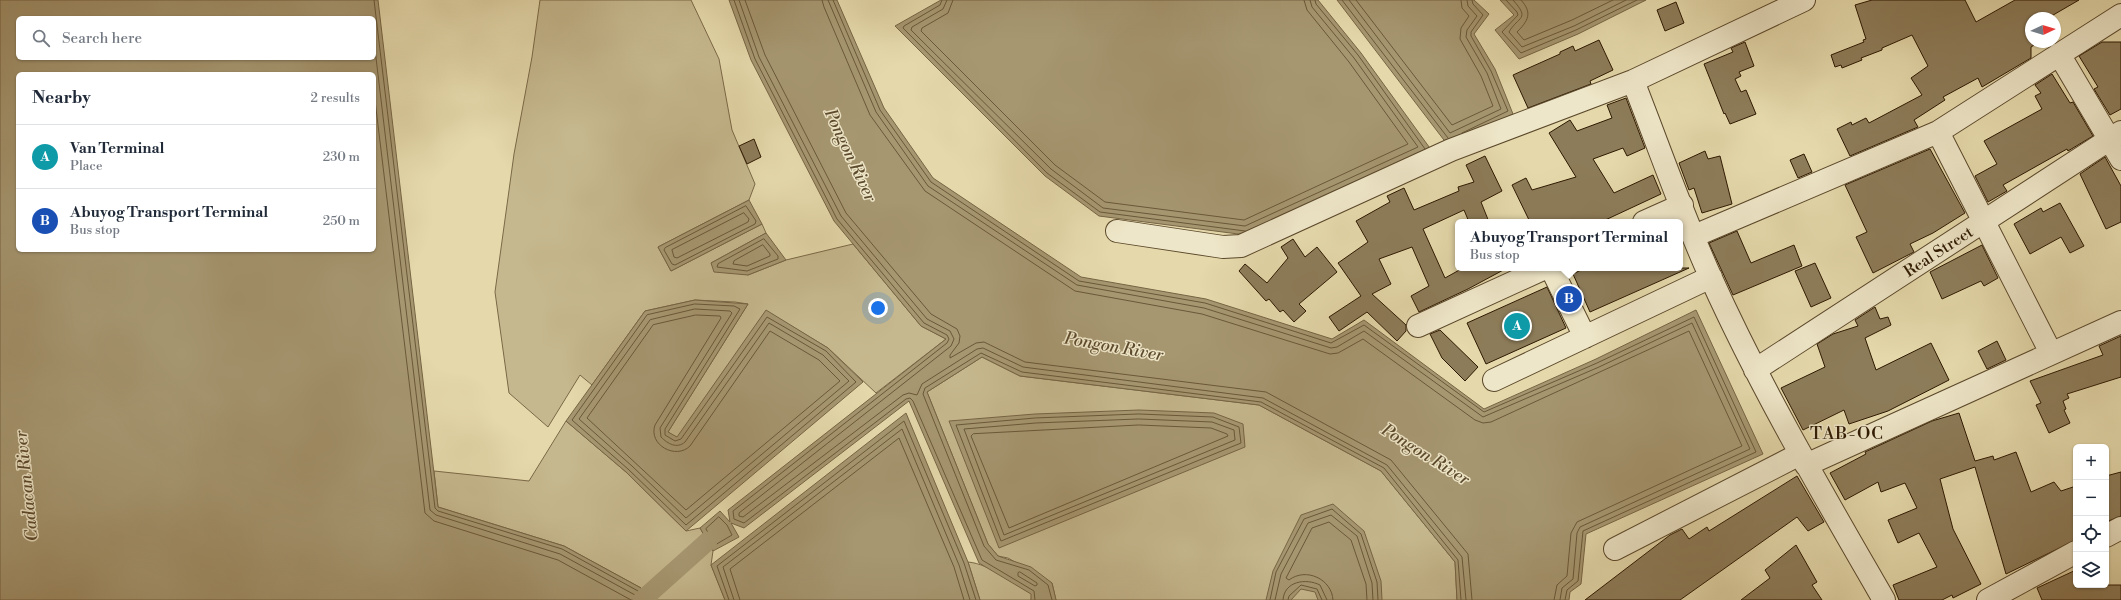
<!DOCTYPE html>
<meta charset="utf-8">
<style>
body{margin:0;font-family:"Libre Bodoni",serif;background:#f6f6f7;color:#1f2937}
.controls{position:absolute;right:12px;bottom:12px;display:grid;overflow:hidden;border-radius:6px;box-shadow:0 1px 3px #0004}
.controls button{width:36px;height:36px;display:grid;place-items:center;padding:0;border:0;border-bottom:1px solid #e0e1e3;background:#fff;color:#1f2937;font:20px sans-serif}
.compass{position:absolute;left:2025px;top:12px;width:36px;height:36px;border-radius:50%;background:#fff;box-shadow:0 1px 3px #0004;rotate:86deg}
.you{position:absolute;left:878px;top:308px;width:14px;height:14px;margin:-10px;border:3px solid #fff;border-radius:50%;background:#1a73e8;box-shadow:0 0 0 6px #1a73e833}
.badge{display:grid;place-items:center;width:26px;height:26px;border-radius:50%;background:#d93025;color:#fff;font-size:13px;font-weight:700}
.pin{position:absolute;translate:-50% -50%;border:2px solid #fff;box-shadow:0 1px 4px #0006}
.popup{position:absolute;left:1455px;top:219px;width:228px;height:52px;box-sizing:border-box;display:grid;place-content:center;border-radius:6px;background:#fff;filter:drop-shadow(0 1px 3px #0005);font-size:13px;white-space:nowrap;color:#747a83}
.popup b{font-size:15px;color:#1f2937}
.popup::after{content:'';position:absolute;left:50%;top:100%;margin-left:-8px;border:8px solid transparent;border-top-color:#fff}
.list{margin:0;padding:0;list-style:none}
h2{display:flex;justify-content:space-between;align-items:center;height:52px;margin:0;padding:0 16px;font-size:17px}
h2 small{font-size:13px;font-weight:400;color:#747a83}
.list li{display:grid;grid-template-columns:26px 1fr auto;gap:12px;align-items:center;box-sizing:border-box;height:64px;padding:0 16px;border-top:1px solid #e0e1e3}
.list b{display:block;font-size:15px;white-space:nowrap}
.list p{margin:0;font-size:13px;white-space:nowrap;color:#747a83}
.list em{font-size:13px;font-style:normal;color:#747a83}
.icon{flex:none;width:22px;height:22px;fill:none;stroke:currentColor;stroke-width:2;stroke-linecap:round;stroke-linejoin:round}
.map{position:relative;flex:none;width:2121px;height:600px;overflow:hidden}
.search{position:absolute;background:#fff;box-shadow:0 1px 3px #0004;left:16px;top:16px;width:360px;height:44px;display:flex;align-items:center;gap:10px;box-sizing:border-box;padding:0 14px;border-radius:6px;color:#747a83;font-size:15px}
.panel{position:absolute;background:#fff;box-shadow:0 1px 3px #0004;left:16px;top:72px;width:360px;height:180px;border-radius:6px}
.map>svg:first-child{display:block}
.green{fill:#c6b88e;stroke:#7a6847}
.water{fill:#a69771;stroke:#766444;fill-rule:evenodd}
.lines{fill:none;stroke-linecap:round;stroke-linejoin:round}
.shore{stroke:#6a5838;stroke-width:1}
.canal{stroke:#a69771;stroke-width:19}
.building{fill:#8d7c59;stroke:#2d1800}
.minor-casing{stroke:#5b482b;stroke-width:24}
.minor{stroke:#eee6c8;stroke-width:22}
.labels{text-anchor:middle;stroke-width:3;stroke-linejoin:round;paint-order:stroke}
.street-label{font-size:16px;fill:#2d1800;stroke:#eee6c8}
.water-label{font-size:17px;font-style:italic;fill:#5d4b2d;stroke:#eee6c8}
.neighbourhood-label{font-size:17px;letter-spacing:1px;fill:#2d1800;stroke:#eee6c8}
</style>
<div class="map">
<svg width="2121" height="600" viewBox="0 0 2121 600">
<rect width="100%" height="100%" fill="#e5d9ab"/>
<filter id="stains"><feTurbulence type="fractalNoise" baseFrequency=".005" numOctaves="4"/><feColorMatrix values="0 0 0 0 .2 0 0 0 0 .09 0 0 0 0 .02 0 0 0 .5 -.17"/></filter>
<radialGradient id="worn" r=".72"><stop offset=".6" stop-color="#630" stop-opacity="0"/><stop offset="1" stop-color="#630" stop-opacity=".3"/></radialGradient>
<!-- green -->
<path class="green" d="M540,0H691L719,59L732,130L755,184L749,200L658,247L671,271L762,224L766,233L711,263L748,275L786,260L853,244L921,326L946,339L876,393L828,348L766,311L677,438L668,432L748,304L735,302L695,300L645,311L592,385L580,375L548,427L509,393L495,292L514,154L532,57Z
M982,357L1020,376L1259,405L1381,471L1455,562L1457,600H1056L1052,583L1008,558L998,556L988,544L927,392Z
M566,421L626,472L686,531L700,528L713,551L711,565L725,600H650L641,588L564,546L438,507L434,471L529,481Z
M968,562C990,564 1012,583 1032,594L1031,600H980Z"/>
<!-- water -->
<path class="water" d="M0,0H378L438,507L564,546L641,588L650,600H0ZM18,18H374V58H18ZM18,74H374V250H18Z
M729,0H837L884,108L933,178L1081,277L1206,299L1332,339L1364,320L1484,409L1596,359L1696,310L1763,454L1586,534L1581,584L1570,592L1569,600H1457L1455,562L1381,471L1259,405L1020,376L982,357L927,392L988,544L998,556L1031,567L1052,583L1056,600H1031V594L979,563L909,401L744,528L731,523L739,537L713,551L700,528L720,511L730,522L728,510L946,339L921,326L834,221L751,60Z
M941,0H1318L1361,53L1432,151L1246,235L1099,216L1045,176L895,26Z
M1337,0H1474L1489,14L1474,34L1495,69L1513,114L1447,144Z
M1500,0H1646L1578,34L1519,59L1495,30L1514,15Z
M749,200L762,224L671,271L658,247Z
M766,233L786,260L748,275L714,272L711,263Z
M695,300L748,304L668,432L677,437L766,310L828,348L863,382L686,531L626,472L566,421L645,311Z
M1139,410L1214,413L1243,424L1245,447L999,548L949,421L1035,414Z
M906,413L968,562L980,600H725L711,565Z
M1333,504L1364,531L1381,581L1382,600H1318L1315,592L1301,589L1291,600H1266L1273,571L1301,515Z"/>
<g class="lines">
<!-- shore -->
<path class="shore" d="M374,0L435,508L438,511L562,549L638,591L645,600
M734,0L755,59L837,219L924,323L947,335L949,339L947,343L733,511L734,519L744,523L906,399L910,398L913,401L982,560L1034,591L1035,600
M739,0L759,57L841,216L927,319L950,331L954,339L951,346L739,513V516L743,517L903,395L909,393L917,395L922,384L977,349L983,348L1023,367L1263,398L1387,465L1462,557L1466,600
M745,0L765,55L846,213L931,314L957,329L960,336L959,343L950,355V358L976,343L984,342L1025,362L1266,392L1391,460L1468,554L1472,600
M822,0L824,7L870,115L925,191L1075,291L1202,314L1330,354L1338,353L1363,339L1475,420L1483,423L1491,422L1689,331L1742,446L1577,522L1571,533L1567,576L1557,585L1554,600
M828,0L876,112L928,186L1077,285L1204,308L1331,348L1337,347L1364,331L1483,417L1599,367L1692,323L1750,449L1580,527L1577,533L1573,579L1562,588L1560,600
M833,0L880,110L931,182L1079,281L1205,303L1331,343L1364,325L1484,412L1597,363L1694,317L1756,452L1583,531L1578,581L1567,590L1565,600
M942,0L940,5L904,26L903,28L1047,173L1100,212L1245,231
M947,0L943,9L912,27L911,30L1051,169L1103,208L1245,226L1418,147L1354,58L1312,7L1310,0
M953,0L948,13L922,28L921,31L1055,165L1105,202L1244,220L1408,144L1349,62L1307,10L1304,0
M1315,0L1316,4L1358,55L1425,149
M1342,0L1448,138
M1349,0L1450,133L1501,109L1487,73L1466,37L1467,30L1477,16L1468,6L1467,0
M1356,0L1452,125L1493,106L1481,76L1460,39L1461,28L1469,16L1462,8L1461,0
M1506,0L1517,12L1518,15L1502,32L1521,53L1576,30L1637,0
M1513,0C1531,20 1518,16 1509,32L1522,47L1574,26L1626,0
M1521,0C1533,13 1528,21 1517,32L1524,40L1572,20L1613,0
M374,41L430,510L436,515L560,554L635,595L639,600
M374,92L425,513L434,521L558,560L631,600
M1462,133L1508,111L1491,71L1471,36V32L1483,15L1473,4L1472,0
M746,206L756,221L755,224L675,265L672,264L664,250L665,248Z
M744,213L749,219L748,222L677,258L674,257L672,250Z
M764,239L778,256V259L747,271L717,267L718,264Z
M763,245L770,254V256L747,266L733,264L734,261Z
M695,304L734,306L740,309L665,429V435L675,441L681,439L767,317L826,351L856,382L686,525L628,469L572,420L647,315Z
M695,309L730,311L732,313L660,428L661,437C668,444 677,449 685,442L769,323L823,355L849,381L686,518L632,466L579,419L650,320Z
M696,315L720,316L721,318L655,425C648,445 676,460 690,446L770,331L819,360L840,381L686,510L587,418L653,325Z
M1139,414L1213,417L1239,427L1241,443L1001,541L956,425L1035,418Z
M1139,419L1212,422L1234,430L1235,440L1004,535L964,429L1036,423Z
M1139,425L1211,428L1227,434L1228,436L1009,528L971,436L973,434Z
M719,517L727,525L732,535L715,545L706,529Z
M1020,572L1037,583V585L1035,586L1018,576V573Z
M729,600L717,566L904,421L964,563L976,600
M734,600L723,567L902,429L959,565L970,600
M740,600L730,569L899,438L954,567L964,600
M1052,600L1048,585L1029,570L996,560L984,546L923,394L925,388L981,353L1022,372L1261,402L1384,468L1458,560L1461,600
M1270,600L1276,572L1304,519L1332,509L1361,534L1377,582L1378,600
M1275,600L1281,574L1308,523L1331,515L1357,536L1372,583L1373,600
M1283,600C1284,581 1306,578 1320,585L1327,600
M1288,600L1289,596L1301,585L1317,589L1322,600
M1333,600C1332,579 1306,567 1289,580L1286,578L1312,528L1329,522L1351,540L1366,584L1367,600"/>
<!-- canal -->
<path class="canal" d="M642,600L708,541"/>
</g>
<!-- building -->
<path class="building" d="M1872,0H1965L1976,22L2015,0H2079L2048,18H2031V42H2039L2031,47V58L1982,87L1978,78L1943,97L1945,100L1914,120L1918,127L1850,156L1837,129L1851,122L1852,125L1866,118L1869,123L1922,95L1911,78L1928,66L1912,35L1882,48V50L1861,58L1862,60L1842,68L1841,65L1835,67L1831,55L1864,42L1863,40L1866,39L1855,5Z
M1676,2L1684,23L1665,31L1657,10Z
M1599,40L1613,70L1590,81L1591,84L1528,108L1513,75L1560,54V52L1573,46L1575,51Z
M1745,42L1754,66L1739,72L1741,76L1735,79L1741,92L1746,90L1756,114L1730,124L1725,113L1724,114L1704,64L1733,52L1731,48Z
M2102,42H2121V109L2110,115L2094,89L2098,87L2079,56Z
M2052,74L2070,103L2073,102L2093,136L2068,151L2067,149L2003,185L2007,191L1988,202L1975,176L1997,164L1984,141L2042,109L2035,96L2041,93L2035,85Z
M1626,98L1645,148L1627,156L1623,148L1593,159L1614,193L1653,175L1661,194L1601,222H1530L1512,185L1526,178L1532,190L1576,177L1549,133L1570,120L1577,131L1612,118L1607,105Z
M754,139L761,157L747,164L739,146Z
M1930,149L1965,213L1933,233L1910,244L1914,252L1873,273L1856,237L1867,232L1845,185Z
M1705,151L1708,159L1720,156L1732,204L1702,213L1694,188L1689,190L1679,163Z
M1804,154L1812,172L1798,178L1790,160Z
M1485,156L1502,191L1481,202L1489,222H1469L1464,210L1423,229L1445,278L1463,268H1507L1468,289L1419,312L1411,296L1429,286L1412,247L1379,259L1391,284L1372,294L1406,325V331L1397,341L1367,312L1339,331L1329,317L1361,296L1338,263L1368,242L1356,221L1390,202L1387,196L1404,188L1414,210L1459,191L1458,187L1474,182L1466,165Z
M2105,157L2121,186V222L2106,229L2080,174Z
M2060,203L2084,246L2070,253L2061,237L2030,254L2014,224L2041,208L2043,212Z
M1737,231L1751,263L1794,245L1802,266L1733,295L1709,243Z
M1293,239L1305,257L1317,247L1337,272L1299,304L1306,311L1294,322L1283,310L1280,312L1269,299L1266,301L1239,271L1245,264L1267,283L1288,258L1281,247Z
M1982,245L1998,278L1984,286L1981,281L1942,299L1930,272Z
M1815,263L1831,298L1811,307L1795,271Z
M1585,268H1689L1590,312L1573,274Z
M1547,287L1566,328L1486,364L1467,323Z
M1875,307L1880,319L1888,317L1891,325L1865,338L1876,370L1931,343L1949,380L1888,411L1849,424L1844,410L1803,430L1781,388L1825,367L1817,344L1833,334L1858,326L1855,320Z
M1440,330L1478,367L1465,381L1442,358L1430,334Z
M2121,336V377L2067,394L2069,398L2063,401L2066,409L2064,410L2070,423L2049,433L2036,405L2041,403L2030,381L2103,355L2099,346Z
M1997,341L2006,360L1987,369L1978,351Z
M1959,413L1975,461L1993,456L1994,460L2016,452L2031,492L2054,482L2061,491L2076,486V540L2006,574L1975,467L1940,479L1953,529L1981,584L1953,598L1952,595L1942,600H1899L1893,585L1937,567L1919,533L1898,543L1888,520L1917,508L1905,483L1881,492L1878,482L1845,500L1830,473L1866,454L1865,452L1932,421Z
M2121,472V516L2106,522V476Z
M1797,476L1824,522L1808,531L1797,517L1680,600H1585L1670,535L1682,529L1689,539L1707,527L1709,531Z
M1796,545L1817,582L1812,585L1822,600H1741L1770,578L1765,570Z
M2076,570V585H2121V600H2042L2037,588Z"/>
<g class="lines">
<defs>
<path id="minor" d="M2059,54L2121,159
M1633,81C1659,147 1682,214 1711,278C1761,389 1823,494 1884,600
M1938,132L2051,353
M1644,222L1682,205
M1117,231L1223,247L1241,246L1451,150L1633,81L1804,0
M1694,236L1938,132L2121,15
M1551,268L1585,337
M1418,326L1545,268
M1755,370L2121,132
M1494,380L1711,277
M1806,465L2121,322
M2106,536L2121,528
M1615,549L1800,454
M1988,600L2076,552"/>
</defs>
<!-- minor casing -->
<use href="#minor" class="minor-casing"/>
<!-- minor -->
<use href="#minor" class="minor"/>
</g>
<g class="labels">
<!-- street labels -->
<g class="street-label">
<text transform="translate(1938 251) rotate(-33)" y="6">Real Street</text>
</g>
<!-- water labels -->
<g class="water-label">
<text transform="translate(851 155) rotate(65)" y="6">Pongon River</text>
<text transform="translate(1114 346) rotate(10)" y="6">Pongon River</text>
<text transform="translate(1426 454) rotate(32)" y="6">Pongon River</text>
<text transform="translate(26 486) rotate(-96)" y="6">Cadacan River</text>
</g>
<!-- neighbourhood labels -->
<g class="neighbourhood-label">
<text x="1847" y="439">TAB-OC</text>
</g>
</g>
<rect width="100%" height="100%" filter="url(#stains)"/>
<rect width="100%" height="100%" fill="url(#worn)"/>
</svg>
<div class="controls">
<button>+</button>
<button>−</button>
<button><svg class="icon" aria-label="locate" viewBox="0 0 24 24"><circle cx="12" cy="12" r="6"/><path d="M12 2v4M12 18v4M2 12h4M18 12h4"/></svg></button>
<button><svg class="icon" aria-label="layers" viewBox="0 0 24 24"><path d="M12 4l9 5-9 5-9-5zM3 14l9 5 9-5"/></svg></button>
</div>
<svg class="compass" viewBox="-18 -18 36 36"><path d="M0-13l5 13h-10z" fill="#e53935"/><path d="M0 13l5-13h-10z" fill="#747a83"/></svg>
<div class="you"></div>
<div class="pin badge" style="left:1517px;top:326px;background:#0f9aa8">A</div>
<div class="pin badge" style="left:1569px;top:299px;background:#1a4fb4">B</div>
<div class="popup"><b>Abuyog Transport Terminal</b>Bus stop</div>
<div class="search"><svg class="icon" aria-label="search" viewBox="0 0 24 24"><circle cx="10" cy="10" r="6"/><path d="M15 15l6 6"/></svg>Search here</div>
<section class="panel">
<h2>Nearby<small>2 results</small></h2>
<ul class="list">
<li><span class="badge" style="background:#0f9aa8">A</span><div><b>Van Terminal</b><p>Place</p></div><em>230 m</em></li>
<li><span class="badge" style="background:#1a4fb4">B</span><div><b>Abuyog Transport Terminal</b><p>Bus stop</p></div><em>250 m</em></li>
</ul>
</section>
</div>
